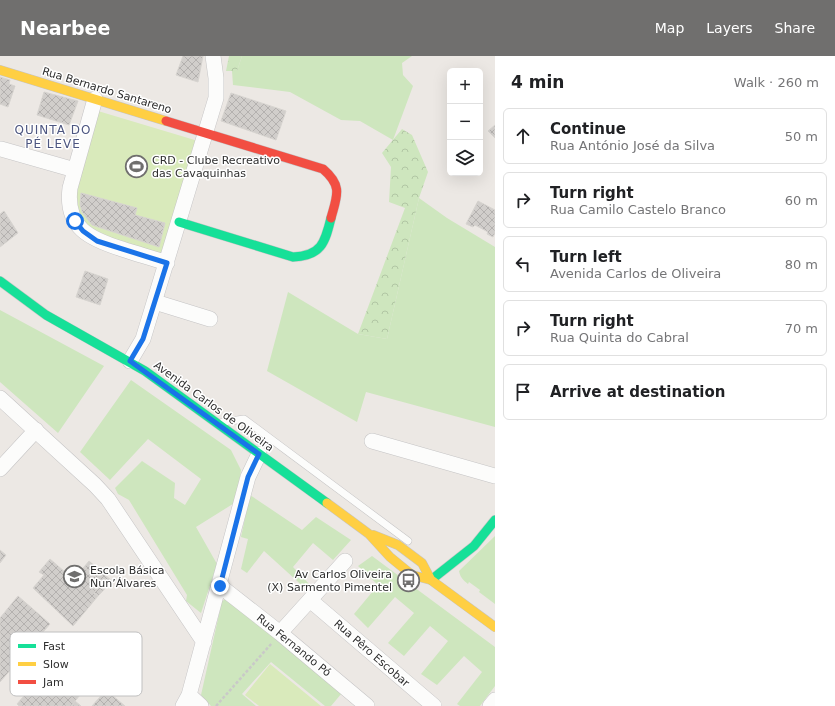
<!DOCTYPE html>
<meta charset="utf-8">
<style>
body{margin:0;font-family:"DejaVu Sans",sans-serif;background:#f6f6f6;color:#202124}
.controls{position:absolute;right:12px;top:12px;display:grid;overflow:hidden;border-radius:6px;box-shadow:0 4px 16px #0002}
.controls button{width:36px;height:36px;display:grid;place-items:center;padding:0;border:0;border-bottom:1px solid #e0e0e0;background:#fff;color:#202124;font:20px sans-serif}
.stop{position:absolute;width:12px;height:12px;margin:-9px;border:3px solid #1a73e8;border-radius:50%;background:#fff}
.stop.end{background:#1a73e8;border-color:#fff;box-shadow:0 1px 4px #0008}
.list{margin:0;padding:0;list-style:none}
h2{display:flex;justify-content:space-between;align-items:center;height:52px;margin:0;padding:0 16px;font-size:17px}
h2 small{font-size:13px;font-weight:400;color:#757577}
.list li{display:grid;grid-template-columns:26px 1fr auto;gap:12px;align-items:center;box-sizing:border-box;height:56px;margin:0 8px 8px;padding:0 8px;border:1px solid #e0e0e0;border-radius:6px}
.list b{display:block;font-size:15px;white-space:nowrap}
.list p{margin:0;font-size:13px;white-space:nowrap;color:#757577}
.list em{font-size:13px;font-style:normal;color:#757577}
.icon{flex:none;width:22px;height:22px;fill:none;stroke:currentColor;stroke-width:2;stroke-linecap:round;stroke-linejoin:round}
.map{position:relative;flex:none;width:495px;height:650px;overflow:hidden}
header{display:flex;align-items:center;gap:24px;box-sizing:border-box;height:56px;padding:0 20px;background:#706f6e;color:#fff}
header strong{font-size:19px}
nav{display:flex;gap:22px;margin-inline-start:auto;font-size:14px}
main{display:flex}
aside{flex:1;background:#fff}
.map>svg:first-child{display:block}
.grass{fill:#cee6be}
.forest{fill:url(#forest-crowns)}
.pitch{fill:#d9eabb}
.building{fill:url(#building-cross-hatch);stroke:#d7d4d0}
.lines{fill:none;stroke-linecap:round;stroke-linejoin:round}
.lane-casing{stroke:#c5c4c5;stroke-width:8}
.street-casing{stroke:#c5c4c5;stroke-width:16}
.fast-casing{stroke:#c5c4c5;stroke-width:10}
.slow-casing{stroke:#c5c4c5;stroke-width:10}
.jam-casing{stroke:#c5c4c5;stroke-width:10}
.path{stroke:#c9c9c8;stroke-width:2.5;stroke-dasharray:3 2;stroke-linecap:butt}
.lane{stroke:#fcfcfb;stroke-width:7}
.street{stroke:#fcfcfb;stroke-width:15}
.fast{stroke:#16e098;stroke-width:9}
.slow{stroke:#ffcf43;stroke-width:9}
.jam{stroke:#f24e42;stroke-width:9}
.route{stroke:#1a73e8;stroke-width:5}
.labels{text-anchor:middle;stroke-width:3;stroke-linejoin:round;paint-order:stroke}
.street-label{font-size:11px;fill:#2e2e2e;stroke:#fff}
.poi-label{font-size:11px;fill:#2e2e2e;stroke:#fff;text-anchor:start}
.neighbourhood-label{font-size:12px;letter-spacing:1px;fill:#4d5680;stroke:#fff}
.key{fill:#fff;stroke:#c0c0c0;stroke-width:1}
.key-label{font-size:11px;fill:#2e2e2e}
</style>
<header>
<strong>Nearbee</strong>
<nav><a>Map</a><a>Layers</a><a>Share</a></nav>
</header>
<main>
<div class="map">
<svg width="495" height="650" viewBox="0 0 495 650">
<defs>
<pattern id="forest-crowns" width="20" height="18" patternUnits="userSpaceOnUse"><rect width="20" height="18" fill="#cee6be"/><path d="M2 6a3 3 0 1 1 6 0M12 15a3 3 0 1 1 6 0" fill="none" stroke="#b1c6a4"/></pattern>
<pattern id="building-cross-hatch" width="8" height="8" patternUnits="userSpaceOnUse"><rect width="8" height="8" fill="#d1cecb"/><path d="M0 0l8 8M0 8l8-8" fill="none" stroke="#b4b1af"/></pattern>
</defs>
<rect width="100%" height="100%" fill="#ece8e4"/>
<!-- grass -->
<path class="grass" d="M242,0H412L402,7L403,19L413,30L393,84L360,65L341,64L290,36L233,29L232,15H237Z
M419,142L447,162L495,191V371L366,336L357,366L267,315L288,236L358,278L387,283Z
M0,254L104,310L58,377L0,326Z
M131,324L231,394L241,414L236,446L196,471L217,508L201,557L186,545L187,539L129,444L118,438L115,432L142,405L175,427L174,442L185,449L201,423L148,383L110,424L80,396Z
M250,439L302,474L316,461L351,484L333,504L313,487L293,511L311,530L307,534L264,495L247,517L241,513L248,483L241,481Z
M495,480V548L479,536L480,534L469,526L468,528C463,524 460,521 459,515Z
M372,500L495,591V630L480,650H460L457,648L482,616L464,600L437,629L421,618L448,585L430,570L404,600L388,587L414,557L395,541L368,572L354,558L378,529L358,510Z
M226,543L342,637L331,650H325L271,606L242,638L256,650H211L201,639L222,545Z"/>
<!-- forest -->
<path class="forest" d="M229,0H242L237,15H226Z
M402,73L412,79L428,116L419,142L387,283L358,278L405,152L389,146L391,111L382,97Z"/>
<!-- pitch -->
<path class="pitch" d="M98,55L198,85L162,198L96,180L77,159L74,133Z
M270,608L321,650H259L245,639Z"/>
<!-- building -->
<path class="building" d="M183,0H203L198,26L176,19Z
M0,21L10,24L9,28L15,30L8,51L0,48Z
M44,36L78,45L69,69L37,59Z
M231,37L286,55L276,84L221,65Z
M495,69V82L488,75Z
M81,137L137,152L135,159L165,167L159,191L92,169L82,156L80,148Z
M478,145L495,154V177L493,181L487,178L488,176L475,169L473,171L466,168Z
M4,155L18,177L0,191V158Z
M85,215L108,223L100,249L76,241Z
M0,494L6,499L0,507Z
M50,503L73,523L84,511L103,527L94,537L98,540L73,570L33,532L44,519L39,516Z
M89,505L112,525L98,540L94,537L103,527L84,511Z
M18,540L50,568L0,626V562Z
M62,596L93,623L71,650H19L17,648Z
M106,634L125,650H92Z
M75,645L81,650H71Z"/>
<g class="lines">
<defs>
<path id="lane" d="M223,366L244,363L408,485"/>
<path id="street" d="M95,43L70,132C65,172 90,183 122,193C137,198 152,202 167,207
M1,93L75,114
M155,246L210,263
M130,305L143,283L216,42V22L213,0
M0,342L95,429L108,443L204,586
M372,385L495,420
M0,413L36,374
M220,530L280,577L367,650
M310,544L434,650
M280,577L345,505
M189,639L201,650
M183,650L189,639L248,421L259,398
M490,650L495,644"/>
<path id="fast" d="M179,166L293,201C321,200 325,187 331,162
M0,225L46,259L145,315L327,447
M431,524L474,490L495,464"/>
<path id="slow" d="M0,14L166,65
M327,447L369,478L390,501L412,519L431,524L495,571
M373,479L398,489L422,507L431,524"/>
<path id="jam" d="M166,65L323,113C343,130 337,140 331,162"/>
</defs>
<!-- lane casing -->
<use href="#lane" class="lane-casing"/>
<!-- street casing -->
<use href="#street" class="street-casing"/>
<!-- fast casing -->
<use href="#fast" class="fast-casing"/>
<!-- slow casing -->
<use href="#slow" class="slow-casing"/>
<!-- jam casing -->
<use href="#jam" class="jam-casing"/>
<!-- path -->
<path class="path" d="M216,650L272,587"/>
<!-- lane -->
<use href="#lane" class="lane"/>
<!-- street -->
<use href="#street" class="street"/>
<!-- fast -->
<use href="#fast" class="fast"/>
<!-- slow -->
<use href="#slow" class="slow"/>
<!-- jam -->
<use href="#jam" class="jam"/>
</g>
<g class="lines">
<!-- route -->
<path class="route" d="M75,165L83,175L97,185L167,207L143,283L130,305L259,398L248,421L220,530"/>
</g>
<!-- icons -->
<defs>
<symbol id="stadium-ring" viewBox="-11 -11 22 22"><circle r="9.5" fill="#fff" stroke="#706f6e" stroke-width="1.5"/><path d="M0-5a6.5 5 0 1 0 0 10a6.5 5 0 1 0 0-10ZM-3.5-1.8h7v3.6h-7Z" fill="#706f6e"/></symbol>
<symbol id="school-ring" viewBox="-11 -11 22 22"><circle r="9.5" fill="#fff" stroke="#706f6e" stroke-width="1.5"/><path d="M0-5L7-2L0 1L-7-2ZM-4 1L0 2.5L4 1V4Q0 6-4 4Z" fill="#706f6e"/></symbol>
<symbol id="bus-ring" viewBox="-11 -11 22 22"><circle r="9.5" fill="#fff" stroke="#706f6e" stroke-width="1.5"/><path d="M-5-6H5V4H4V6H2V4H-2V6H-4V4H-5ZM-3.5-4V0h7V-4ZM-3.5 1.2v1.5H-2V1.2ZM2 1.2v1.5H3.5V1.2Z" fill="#706f6e"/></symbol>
</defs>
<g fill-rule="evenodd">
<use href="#stadium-ring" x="124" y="98" width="25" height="25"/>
<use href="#school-ring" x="62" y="508" width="25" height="25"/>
<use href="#bus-ring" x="396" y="512" width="25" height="25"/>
</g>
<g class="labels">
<!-- street labels -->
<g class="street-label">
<text transform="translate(107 34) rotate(17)" y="4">Rua Bernardo Santareno</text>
<text transform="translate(214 350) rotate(36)" y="4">Avenida Carlos de Oliveira</text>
<text transform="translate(294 589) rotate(39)" y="4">Rua Fernando Pó</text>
<text transform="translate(372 597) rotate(41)" y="4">Rua Pêro Escobar</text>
</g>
<!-- poi labels -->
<g class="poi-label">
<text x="152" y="108">CRD - Clube Recreativo<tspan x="152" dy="13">das Cavaquinhas</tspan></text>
<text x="90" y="518">Escola Básica<tspan x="90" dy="13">Nun’Álvares</tspan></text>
<text x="392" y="522" text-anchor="end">Av Carlos Oliveira<tspan x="392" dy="13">(X) Sarmento Pimentel</tspan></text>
</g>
<!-- neighbourhood labels -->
<g class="neighbourhood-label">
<text x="53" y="78">QUINTA DO<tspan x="53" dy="14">PÉ LEVE</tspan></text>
</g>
</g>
<!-- legend -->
<rect x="10" y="576" width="132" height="64" rx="6" class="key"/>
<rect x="18" y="588" width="18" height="4" fill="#16e098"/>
<rect x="18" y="606" width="18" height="4" fill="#ffcf43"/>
<rect x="18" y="624" width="18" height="4" fill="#f24e42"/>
<g class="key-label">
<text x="43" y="594">Fast</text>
<text x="43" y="612">Slow</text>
<text x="43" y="630">Jam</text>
</g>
</svg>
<div class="controls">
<button>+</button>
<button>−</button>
<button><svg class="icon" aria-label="layers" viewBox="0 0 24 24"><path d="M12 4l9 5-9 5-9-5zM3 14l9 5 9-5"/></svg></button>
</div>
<div class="stop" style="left:75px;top:165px"></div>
<div class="stop end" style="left:220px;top:530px"></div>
</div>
<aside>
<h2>4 min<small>Walk · 260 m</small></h2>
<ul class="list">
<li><svg class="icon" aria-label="ahead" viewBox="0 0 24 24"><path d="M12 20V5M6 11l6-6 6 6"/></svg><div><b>Continue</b><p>Rua António José da Silva</p></div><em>50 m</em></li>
<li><svg class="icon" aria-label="right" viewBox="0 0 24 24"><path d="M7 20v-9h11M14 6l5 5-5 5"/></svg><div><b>Turn right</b><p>Rua Camilo Castelo Branco</p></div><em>60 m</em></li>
<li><svg class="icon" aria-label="left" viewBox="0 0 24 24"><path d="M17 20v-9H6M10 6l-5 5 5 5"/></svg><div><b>Turn left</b><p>Avenida Carlos de Oliveira</p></div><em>80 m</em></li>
<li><svg class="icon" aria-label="right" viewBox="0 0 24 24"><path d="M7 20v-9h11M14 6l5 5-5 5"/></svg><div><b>Turn right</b><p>Rua Quinta do Cabral</p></div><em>70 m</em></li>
<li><svg class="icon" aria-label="arrive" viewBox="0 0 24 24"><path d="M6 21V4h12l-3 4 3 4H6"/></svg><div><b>Arrive at destination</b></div></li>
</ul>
</aside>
</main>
